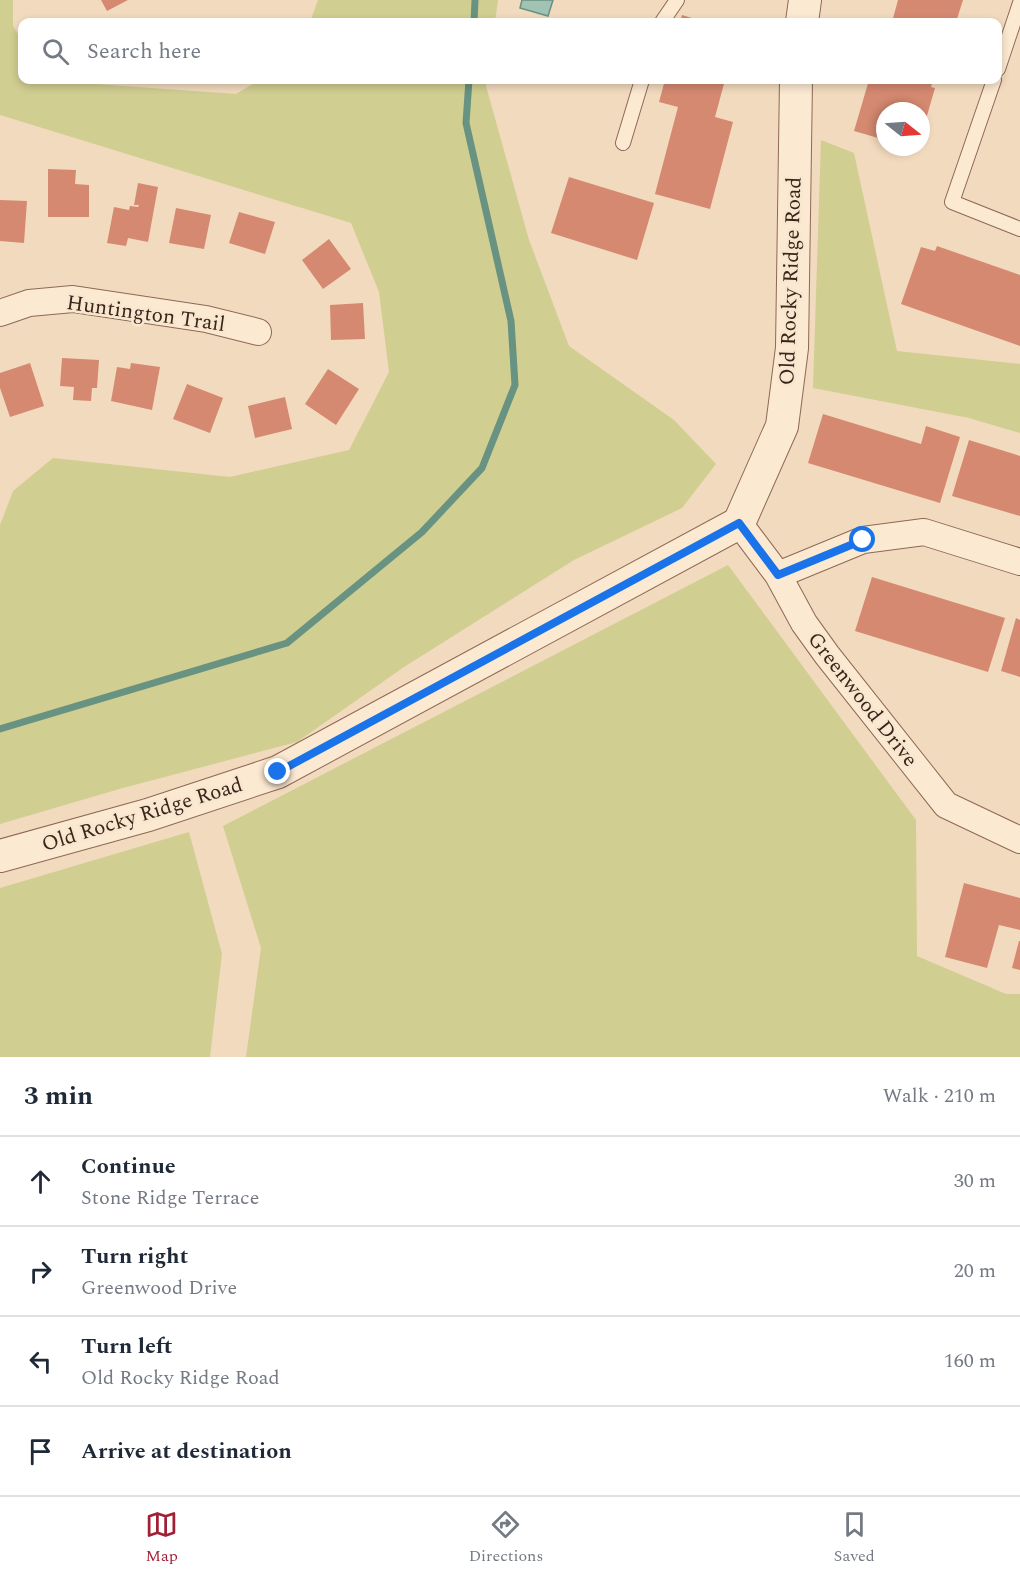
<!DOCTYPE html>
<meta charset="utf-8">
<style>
body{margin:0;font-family:Spectral,serif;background:#f2f2f3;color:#1f2937}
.compass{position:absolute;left:876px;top:102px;width:54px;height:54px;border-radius:50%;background:#fff;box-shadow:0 3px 9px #0003;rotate:107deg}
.stop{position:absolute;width:18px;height:18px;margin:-14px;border:4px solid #1a73e8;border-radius:50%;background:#fff}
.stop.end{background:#1a73e8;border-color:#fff;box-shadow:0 2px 6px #0008}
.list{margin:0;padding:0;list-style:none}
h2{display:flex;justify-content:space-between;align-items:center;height:78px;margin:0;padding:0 24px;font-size:26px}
h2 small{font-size:20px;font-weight:400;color:#747a83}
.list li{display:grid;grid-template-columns:39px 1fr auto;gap:18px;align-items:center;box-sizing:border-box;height:90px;padding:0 24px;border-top:2px solid #e0e1e3}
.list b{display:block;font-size:22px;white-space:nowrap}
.list p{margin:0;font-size:20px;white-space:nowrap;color:#747a83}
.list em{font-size:20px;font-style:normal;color:#747a83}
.icon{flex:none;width:33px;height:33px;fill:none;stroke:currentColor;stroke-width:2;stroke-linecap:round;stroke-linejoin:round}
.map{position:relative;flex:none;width:1020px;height:1057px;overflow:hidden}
.search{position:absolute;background:#fff;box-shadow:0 3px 9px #0003;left:18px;right:18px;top:18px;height:66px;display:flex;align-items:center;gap:15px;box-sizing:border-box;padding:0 21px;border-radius:12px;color:#747a83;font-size:22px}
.sheet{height:438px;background:#fff}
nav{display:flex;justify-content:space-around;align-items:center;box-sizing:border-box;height:84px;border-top:2px solid #e0e1e3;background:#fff;font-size:16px;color:#747a83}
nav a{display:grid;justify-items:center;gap:3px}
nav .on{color:#a21f35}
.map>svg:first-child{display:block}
.green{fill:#d1ce91}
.water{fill:#a2c3b4;stroke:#689281;stroke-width:1.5}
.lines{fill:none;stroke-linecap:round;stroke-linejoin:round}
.stream{stroke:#689281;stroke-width:7}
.building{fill:#d58970}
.service-casing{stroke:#8d6955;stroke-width:16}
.minor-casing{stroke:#8d6955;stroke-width:28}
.tertiary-casing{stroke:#8d6955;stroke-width:34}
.service{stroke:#fce9d2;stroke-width:14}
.minor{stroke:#fce9d2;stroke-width:26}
.tertiary{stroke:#fce9d2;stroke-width:32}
.route{stroke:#1a73e8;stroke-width:8}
.labels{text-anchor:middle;stroke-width:5;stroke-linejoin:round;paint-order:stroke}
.street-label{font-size:21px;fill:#3a251b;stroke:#f9e6cf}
</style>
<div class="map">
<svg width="1020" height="1057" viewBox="0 0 1020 1057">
<rect width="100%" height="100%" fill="#f2dabe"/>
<!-- green -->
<path class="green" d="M0,0H13V26L22,40V80H52L54,81L236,94L260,80H486V86L529,240L569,346L674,420L716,464L682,508L574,560L404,667L297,742L123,788L0,824V525L13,491L53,458L230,477L349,450L389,372L379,292L351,223L0,115Z
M318,0H498L495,22H310Z
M821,140L854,153L897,351L1020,364V433L969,418L813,388Z
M728,565L916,820L917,956L1006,994H1020V1057H246L261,948L223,826Z
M189,832L222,954L210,1057H0V888Z"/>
<!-- water -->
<path class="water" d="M522,0H553L548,16L520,8Z"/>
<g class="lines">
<!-- stream -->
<path class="stream" d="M474,22L475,0
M0,729L287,643L422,532L482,468L515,385L511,321L466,123L469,80"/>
</g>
<!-- building -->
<path class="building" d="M101,0H128L107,11Z
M898,0H963L956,22H892Z
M682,15L705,22H680Z
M665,80H725L715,117L733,122L710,209L655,194L678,107L659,102Z
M869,80H933L931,87L935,88L924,126L921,125V111H885V140L854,131Z
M48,169L76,170L75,184L89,185V217H48Z
M569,177L654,203L637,260L551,233Z
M138,183L158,187L148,242L128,238L126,246L107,243L114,207L129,210L130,206L138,207L139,205H134Z
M0,200L27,201L24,243L0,241Z
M176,208L211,215L204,249L169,243Z
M239,212L275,222L265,254L229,243Z
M329,239L351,269L323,289L302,260Z
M937,246L1020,275V346L901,304L921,247L935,251Z
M363,303L365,339L331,340L330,305Z
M62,358L99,360L97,388H92L91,401L73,400L74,387L60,386Z
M30,363L44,406L10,417L0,388V373Z
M131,363L160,367L152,410L111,401L117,367L130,369Z
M328,369L359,389L336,425L305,404Z
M187,384L223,398L210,433L173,419Z
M285,397L292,429L255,438L248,406Z
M823,414L921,444L926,426L960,437L940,503L808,463Z
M969,440L1020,456V516L952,496Z
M872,577L1005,618L988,672L855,631Z
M1016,618L1020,620V677L1001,671Z
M964,883L1020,898V930L999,925L987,968L945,957Z
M1019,941H1020V970L1012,968Z"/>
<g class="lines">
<defs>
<path id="service" d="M662,22L677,0
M998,69L1020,3
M994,80L952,202L1020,229
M623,143L642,80"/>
<path id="minor" d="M0,313L29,303L73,299L206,319L258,332
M739,523L778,575L804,623L827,655L946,805L1020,840
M778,575L863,540L924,532L1020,562"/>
<path id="tertiary" d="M802,22L805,0
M0,856L148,815L278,772L739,523L782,426L792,348L796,80"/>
</defs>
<!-- service casing -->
<use href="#service" class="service-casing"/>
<!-- minor casing -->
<use href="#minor" class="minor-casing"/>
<!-- tertiary casing -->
<use href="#tertiary" class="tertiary-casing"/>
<!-- service -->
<use href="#service" class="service"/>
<!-- minor -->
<use href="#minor" class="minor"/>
<!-- tertiary -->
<use href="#tertiary" class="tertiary"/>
</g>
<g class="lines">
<!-- route -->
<path class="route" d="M278,772L739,523L778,575L863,540"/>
</g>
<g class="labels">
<!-- street labels -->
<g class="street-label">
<text transform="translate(790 281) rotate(-88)" y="7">Old Rocky Ridge Road</text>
<text transform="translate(146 313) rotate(8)" y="7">Huntington Trail</text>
<text transform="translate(863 699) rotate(52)" y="7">Greenwood Drive</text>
<text transform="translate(142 814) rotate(-17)" y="7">Old Rocky Ridge Road</text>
</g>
</g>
</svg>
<svg class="compass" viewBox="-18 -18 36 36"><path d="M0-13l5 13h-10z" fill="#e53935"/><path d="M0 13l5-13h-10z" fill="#747a83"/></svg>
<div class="stop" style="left:863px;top:540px"></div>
<div class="stop end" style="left:278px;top:772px"></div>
<div class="search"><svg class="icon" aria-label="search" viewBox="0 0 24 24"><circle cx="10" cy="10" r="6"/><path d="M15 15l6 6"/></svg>Search here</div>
</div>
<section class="sheet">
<h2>3 min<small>Walk · 210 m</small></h2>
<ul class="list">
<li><svg class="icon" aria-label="ahead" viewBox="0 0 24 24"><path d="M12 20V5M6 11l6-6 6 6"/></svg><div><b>Continue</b><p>Stone Ridge Terrace</p></div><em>30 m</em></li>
<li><svg class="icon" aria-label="right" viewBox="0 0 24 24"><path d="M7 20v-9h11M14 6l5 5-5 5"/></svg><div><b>Turn right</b><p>Greenwood Drive</p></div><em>20 m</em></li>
<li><svg class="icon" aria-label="left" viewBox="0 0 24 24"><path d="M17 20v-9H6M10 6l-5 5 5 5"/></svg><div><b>Turn left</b><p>Old Rocky Ridge Road</p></div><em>160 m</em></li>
<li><svg class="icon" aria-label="arrive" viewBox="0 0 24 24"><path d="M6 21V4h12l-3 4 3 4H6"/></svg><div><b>Arrive at destination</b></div></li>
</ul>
</section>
<nav>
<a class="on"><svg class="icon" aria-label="map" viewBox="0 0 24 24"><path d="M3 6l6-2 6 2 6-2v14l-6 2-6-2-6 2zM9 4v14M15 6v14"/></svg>Map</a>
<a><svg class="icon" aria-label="directions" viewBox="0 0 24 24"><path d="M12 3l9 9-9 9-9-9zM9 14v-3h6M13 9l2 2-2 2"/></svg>Directions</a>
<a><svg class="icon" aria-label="saved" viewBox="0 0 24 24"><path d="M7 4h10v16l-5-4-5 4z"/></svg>Saved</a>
</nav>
